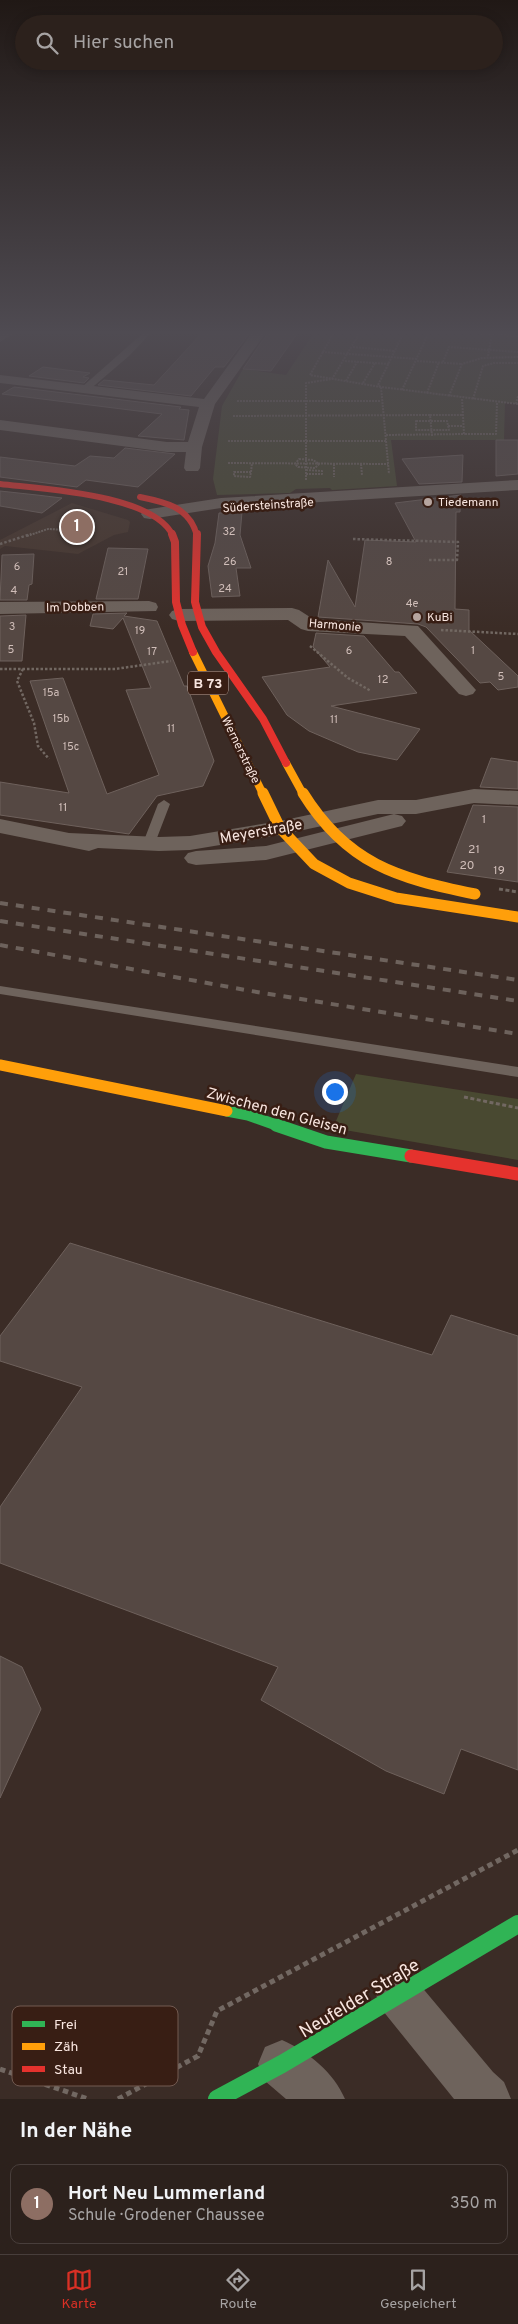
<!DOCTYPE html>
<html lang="de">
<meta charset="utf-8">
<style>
body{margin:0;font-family:Overpass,sans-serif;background:#342925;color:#f1f3f6}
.you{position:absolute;left:334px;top:1091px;width:18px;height:18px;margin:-12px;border:4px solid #fff;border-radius:50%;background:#1a73e8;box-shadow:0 0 0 8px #1a73e833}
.badge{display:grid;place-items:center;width:32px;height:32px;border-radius:50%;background:#d93025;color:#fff;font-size:16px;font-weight:700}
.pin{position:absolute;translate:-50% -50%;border:2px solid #fff;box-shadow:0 1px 5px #0006}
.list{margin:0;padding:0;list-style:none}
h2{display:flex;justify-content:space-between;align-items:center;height:65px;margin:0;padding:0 20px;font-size:21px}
h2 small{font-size:16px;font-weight:400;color:#a6a3a3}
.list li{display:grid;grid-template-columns:32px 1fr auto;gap:15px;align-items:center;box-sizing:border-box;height:80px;margin:0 10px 10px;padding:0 10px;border:1px solid #483e3b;border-radius:10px}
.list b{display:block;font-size:19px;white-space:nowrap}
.list p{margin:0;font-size:16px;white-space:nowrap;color:#a6a3a3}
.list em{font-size:16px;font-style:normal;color:#a6a3a3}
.icon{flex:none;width:28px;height:28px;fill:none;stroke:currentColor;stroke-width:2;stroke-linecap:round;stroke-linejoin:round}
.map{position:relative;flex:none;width:518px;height:2099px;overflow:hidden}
.search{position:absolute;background:#2c211c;box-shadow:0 2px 12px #0003;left:15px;right:15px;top:15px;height:55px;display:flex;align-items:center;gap:12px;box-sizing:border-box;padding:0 18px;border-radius:28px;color:#a6a3a3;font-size:19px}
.sheet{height:155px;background:#2c211c}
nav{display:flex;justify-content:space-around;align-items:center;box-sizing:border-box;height:70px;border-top:1px solid #483e3b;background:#2c211c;font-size:14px;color:#a6a3a3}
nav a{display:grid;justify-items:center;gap:2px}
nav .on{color:#d93025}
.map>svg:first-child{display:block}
.education{fill:#47362d}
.green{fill:#494931}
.building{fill:#554843;stroke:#6e615c}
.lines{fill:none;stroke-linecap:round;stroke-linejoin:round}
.path-far3{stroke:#726862;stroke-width:2;stroke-dasharray:2 1;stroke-linecap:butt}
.path-far2{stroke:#726862;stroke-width:2.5;stroke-dasharray:2.5 2;stroke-linecap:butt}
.path-far1{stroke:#726862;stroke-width:3;stroke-dasharray:4 2.5;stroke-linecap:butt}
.path{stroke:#726862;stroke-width:5;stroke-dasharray:5.5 4;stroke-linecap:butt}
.lane{fill:#6e635c;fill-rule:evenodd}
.street{fill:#6e635c;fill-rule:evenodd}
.fast-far2{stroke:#30b455;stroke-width:11}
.fast-far1{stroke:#30b455;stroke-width:13}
.fast{stroke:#30b455;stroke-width:18}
.slow-far1{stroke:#ff9f0a;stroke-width:8}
.slow{stroke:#ff9f0a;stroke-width:11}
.jam-far2{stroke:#e5322d;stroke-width:6}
.jam-far1{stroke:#e5322d;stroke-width:8}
.jam{stroke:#e5322d;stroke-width:13}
.rail{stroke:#6d625c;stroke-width:4;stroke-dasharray:8 8;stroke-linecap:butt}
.poi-dot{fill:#b6a59f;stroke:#381e14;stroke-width:2}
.labels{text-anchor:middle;stroke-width:5;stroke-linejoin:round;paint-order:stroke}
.far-number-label{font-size:11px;fill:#d0beb9}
.far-poi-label{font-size:12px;fill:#f9e6e0;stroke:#381e14;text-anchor:start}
.far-street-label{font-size:12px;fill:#f9e6e0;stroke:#381e14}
.number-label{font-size:12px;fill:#d0beb9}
.shield{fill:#381e14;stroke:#bfaaa3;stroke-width:1}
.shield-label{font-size:14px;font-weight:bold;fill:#f9e6e0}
.street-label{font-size:15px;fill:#f9e6e0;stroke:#381e14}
.near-street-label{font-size:18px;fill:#f9e6e0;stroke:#381e14}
.key{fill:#381e14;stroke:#725a51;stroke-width:1}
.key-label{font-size:14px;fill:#f9e6e0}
</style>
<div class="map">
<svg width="518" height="2099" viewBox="0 0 518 2099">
<rect width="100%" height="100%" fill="#3b2c26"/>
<!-- education -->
<path class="education" d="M72,503L128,520L130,522L128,532L114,535L78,554L5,546L0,549V540Z"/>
<!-- green -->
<path class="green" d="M313,334H518V403H505L504,440H391L397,486L332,490L330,488L296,489L290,493L217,495L213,479L222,406L243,369L286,375Z
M356,1074L518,1099V1160L333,1128Z"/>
<!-- building -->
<path class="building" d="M201,334H249L224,367H215L191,396L98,385L104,380L154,385Z
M267,334H297L271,371L243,369Z
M43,367L90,373L83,377L89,378L84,383L29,376Z
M14,387L181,407L179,409L189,410L184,440L138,436L162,414L2,394Z
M496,440H518V474L496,476Z
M125,448L175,454L138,487L86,480L77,487L0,477V457L75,466L90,456L114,458Z
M463,455L462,482L419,484L402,459Z
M0,491L37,495L62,498L42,513L0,506Z
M461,495L460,512H456L455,609L469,610V630L518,676V687L498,690L490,682L480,683L426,627L418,624L318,617L328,560L355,607L365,540L416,542L395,503Z
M242,512L240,535L251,568H236L240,596L212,597L208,566L215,543L219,513Z
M108,548L148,549L138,599H96Z
M34,554L32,584L29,585L27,600H0L2,555Z
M127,613L124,616L157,621L184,686H187L214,761L203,786L157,796L129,834L0,815V782L69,793L30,681L63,678L107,794L159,775L126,690L151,688L123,618L113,629L90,626L93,614Z
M26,615L22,661H0V616Z
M316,633L364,636L395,672H399L417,693L331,706L420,729L397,760L358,752L309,731L287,715L262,677L330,667L313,647Z
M491,758L518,762V789L480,787Z
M473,805L518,807V882L447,872Z
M70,1243L432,1355L451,1315L518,1336V1770L461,1749L444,1794L386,1771L261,1700L278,1667L0,1563V1507L82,1387L0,1361V1336Z
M0,1656L22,1667L41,1709L0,1798Z"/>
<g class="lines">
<!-- path-far3 -->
<path class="path-far3" d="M333,334L310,375L381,387L518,404
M480,334L518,336
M353,347L395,351
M322,352L417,359
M488,356L492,334
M345,361L389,364
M417,361L462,364
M443,362L449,347L518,352
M346,381L357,362
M363,383L375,363
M402,390L428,334
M427,393L439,362
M449,396L462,364L482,358L518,357
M473,399L483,366L494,363H518
M237,401H381
M516,404L518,396
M233,416L430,415
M416,421H447L449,430H416Z
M448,426H463
M465,434H496L497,403
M386,435L464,434L462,398
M432,436L430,415H462
M228,441H386L381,387L378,385L403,334
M386,441L389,474
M299,459L313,460L319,464L315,468L298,467L295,464Z
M228,463L388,464
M334,464V477
M361,464L362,475
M306,470L322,471V474H306
M234,472H251L250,477L234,476Z
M251,472L252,463
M306,480V383L332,379L359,334
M27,536L48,529L67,530V533"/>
<!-- path-far2 -->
<path class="path-far2" d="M353,539L458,542L457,560H428
M0,544L31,534
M441,630L518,634
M310,646L348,678L371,691
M0,669H115L171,661
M23,669L17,681L34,723L38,746L49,759"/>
<!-- path-far1 -->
<path class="path-far1" d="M499,889L518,892
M464,1097L518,1108"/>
<!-- path -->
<path class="path" d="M0,2069L88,2099
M118,2099L198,2056L217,2011L518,1850"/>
<!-- lane -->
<path class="lane" d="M142,334H150L129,356L88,391H82V387Z
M164,800L170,804L155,843L154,846H144L143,843L158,804Z
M0,986L518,1067V1077L0,994Z"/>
<!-- street -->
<path class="street" d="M0,334H13L0,342Z
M251,334H265L215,404L202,447L200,468L198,471H186L184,468L186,452H167L0,430V420L167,442H188L199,407L0,383V375L204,399Z
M518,480V490L221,508L150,519L144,518L141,514L144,510L150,509L221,498Z
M149,601L156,603L158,607L156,611L0,614V602Z
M292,608L299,610L313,619L418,626L476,690L473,694L466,696L459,694L405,636L308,631L301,629L288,620L179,621L172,619L169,615L172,611L179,609Z
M474,789L518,791V805L474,803L416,814H378L280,835L190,850L159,851L98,848L89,851L0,833V819L69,833L159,837L190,836L280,821L378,800H416Z
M394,814L402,816L406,821L402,826L266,860L196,865L188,863L184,858L188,853L196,851L266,846Z
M399,1972L415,1979L493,2072L504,2082L511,2099H454L383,2011L376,1995L383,1979Z
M282,2040C308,2051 334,2073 345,2099H286L265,2081L258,2064L265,2047Z"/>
<!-- fast-far2 -->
<path class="fast-far2" d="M227,1111L248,1115L279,1126"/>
<!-- fast-far1 -->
<path class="fast-far1" d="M276,1125L326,1142L411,1156"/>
<!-- fast -->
<path class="fast" d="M217,2099L282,2064L518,1924"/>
<!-- slow-far1 -->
<path class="slow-far1" d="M193,652L263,794
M286,763L303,794"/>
<!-- slow -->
<path class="slow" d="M263,793L280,828L314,864L349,883L396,898L518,917
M303,793C347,864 397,878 475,894
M0,1065L227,1111"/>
<!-- jam-far2 -->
<path class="jam-far2" d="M0,484C41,489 154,494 173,536
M140,497C165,502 190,507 197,536"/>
<!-- jam-far1 -->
<path class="jam-far1" d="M172,534L175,542L176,602L182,625L193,652
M197,534L195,602L202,627L216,652L263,719L286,763"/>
<!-- jam -->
<path class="jam" d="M411,1156L518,1174"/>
<!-- rail -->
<path class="rail" d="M0,903L518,980
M0,921L518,1001
M0,945L251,991L518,1034"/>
</g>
<!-- sky -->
<linearGradient id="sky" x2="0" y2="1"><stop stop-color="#201815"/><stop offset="0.53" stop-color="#4f4b52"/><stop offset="1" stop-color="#4f4b52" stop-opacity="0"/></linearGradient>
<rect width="518" height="628" fill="url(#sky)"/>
<!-- markers -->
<g class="poi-dot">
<circle cx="428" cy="502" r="5"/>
<circle cx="417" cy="617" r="5"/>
</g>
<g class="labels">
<!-- far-number labels -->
<g class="far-number-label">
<text x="229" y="535">32</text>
<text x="230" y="565">26</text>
<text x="389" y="565">8</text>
<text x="17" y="570">6</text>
<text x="123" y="575">21</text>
<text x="225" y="592">24</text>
<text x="14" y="594">4</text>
<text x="412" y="607">4e</text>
<text x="12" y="630">3</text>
<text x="140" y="634">19</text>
<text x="11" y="653">5</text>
<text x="349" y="654">6</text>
<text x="473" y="654">1</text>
<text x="152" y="655">17</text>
<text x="501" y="680">5</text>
<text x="383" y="683">12</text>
<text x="51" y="696">15a</text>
<text x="61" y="722">15b</text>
<text x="334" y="723">11</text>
<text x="171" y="732">11</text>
<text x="71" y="750">15c</text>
</g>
<!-- far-poi labels -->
<g class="far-poi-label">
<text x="438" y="506">Tiedemann</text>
<text x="427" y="621">KuBi</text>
</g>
<!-- far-street labels -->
<g class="far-street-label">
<text transform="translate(268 505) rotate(-4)" y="4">Südersteinstraße</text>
<text transform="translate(75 607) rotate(-1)" y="4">Im Dobben</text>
<text transform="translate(335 625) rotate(5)" y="4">Harmonie</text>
<text transform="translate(241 750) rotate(64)" y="4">Wernerstraße</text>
</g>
<!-- number labels -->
<g class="number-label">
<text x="63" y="811">11</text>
<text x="484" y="823">1</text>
<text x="474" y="853">21</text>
<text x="467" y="869">20</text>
<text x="499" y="874">19</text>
</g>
<!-- shield labels -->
<rect class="shield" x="188" y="671.5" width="40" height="23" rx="4"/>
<g class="shield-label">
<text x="208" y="688">B 73</text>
</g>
<!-- street labels -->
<g class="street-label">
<text transform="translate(261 831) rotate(-10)" y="5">Meyerstraße</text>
<text transform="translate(277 1111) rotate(15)" y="5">Zwischen den Gleisen</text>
</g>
<!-- near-street labels -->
<g class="near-street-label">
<text transform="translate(359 1998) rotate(-31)" y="6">Neufelder Straße</text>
</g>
</g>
<!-- legend -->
<rect x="12" y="2006" width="166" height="80" rx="8" class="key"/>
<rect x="22" y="2021" width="23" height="6" fill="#30b455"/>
<rect x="22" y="2043" width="23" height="7" fill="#ff9f0a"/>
<rect x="22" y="2066" width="23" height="6" fill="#e5322d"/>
<g class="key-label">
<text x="54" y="2029">Frei</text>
<text x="54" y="2051">Zäh</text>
<text x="54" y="2074">Stau</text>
</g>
</svg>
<div class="you"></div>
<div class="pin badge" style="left:77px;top:527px;background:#8d6e63">1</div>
<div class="search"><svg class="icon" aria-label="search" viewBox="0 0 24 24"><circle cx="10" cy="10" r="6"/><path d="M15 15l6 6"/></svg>Hier suchen</div>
</div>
<section class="sheet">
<h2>In der Nähe<small></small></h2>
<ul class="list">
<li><span class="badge" style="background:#8d6e63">1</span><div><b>Hort Neu Lummerland</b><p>Schule · Grodener Chaussee</p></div><em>350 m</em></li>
</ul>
</section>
<nav>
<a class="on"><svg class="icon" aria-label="map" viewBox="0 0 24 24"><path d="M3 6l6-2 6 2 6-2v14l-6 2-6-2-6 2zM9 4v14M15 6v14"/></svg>Karte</a>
<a><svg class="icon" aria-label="directions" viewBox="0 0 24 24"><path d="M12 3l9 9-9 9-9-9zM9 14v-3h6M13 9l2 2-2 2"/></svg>Route</a>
<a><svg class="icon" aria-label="saved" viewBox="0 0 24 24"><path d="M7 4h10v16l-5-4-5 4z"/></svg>Gespeichert</a>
</nav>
